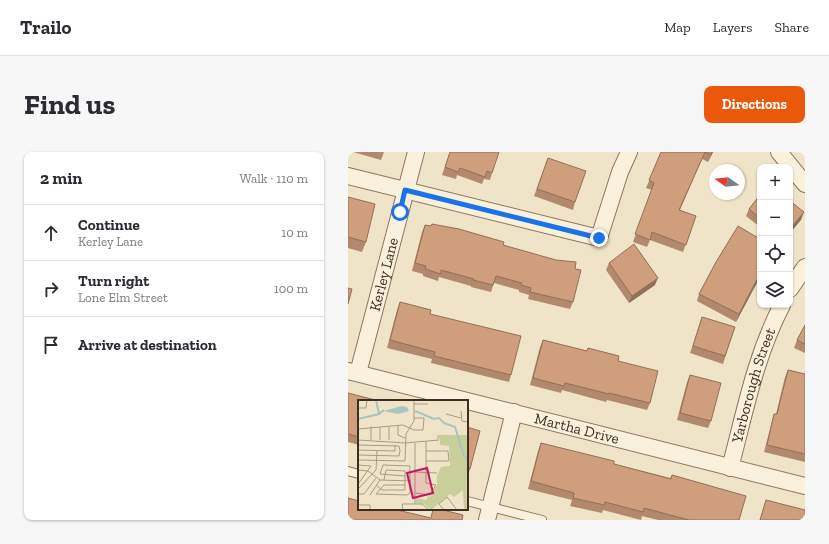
<!DOCTYPE html>
<meta charset="utf-8">
<style>
body{margin:0;font-family:"Zilla Slab",serif;background:#f7f7f7;color:#2b2b33}
.controls{position:absolute;right:12px;top:12px;display:grid;overflow:hidden;border-radius:8px;box-shadow:0 1px 3px #0004}
.controls button{width:36px;height:36px;display:grid;place-items:center;padding:0;border:0;border-bottom:1px solid #e1e1e2;background:#fff;color:#2b2b33;font:20px sans-serif}
.compass{position:absolute;left:361px;top:12px;width:36px;height:36px;border-radius:50%;background:#fff;box-shadow:0 1px 3px #0004;rotate:284deg}
.stop{position:absolute;width:12px;height:12px;margin:-9px;border:3px solid #1a73e8;border-radius:50%;background:#fff}
.stop.end{background:#1a73e8;border-color:#fff;box-shadow:0 1px 4px #0008}
.list{margin:0;padding:0;list-style:none}
h2{display:flex;justify-content:space-between;align-items:center;height:52px;margin:0;padding:0 16px;font-size:17px}
h2 small{font-size:13px;font-weight:400;color:#7c7c81}
.list li{display:grid;grid-template-columns:26px 1fr auto;gap:12px;align-items:center;box-sizing:border-box;height:56px;padding:0 16px;border-top:1px solid #e1e1e2}
.list b{display:block;font-size:15px;white-space:nowrap}
.list p{margin:0;font-size:13px;white-space:nowrap;color:#7c7c81}
.list em{font-size:13px;font-style:normal;color:#7c7c81}
.icon{flex:none;width:22px;height:22px;fill:none;stroke:currentColor;stroke-width:2;stroke-linecap:round;stroke-linejoin:round}
.map{position:relative;flex:none;width:457px;height:368px;overflow:hidden;border-radius:8px}
header{display:flex;align-items:center;gap:24px;box-sizing:border-box;height:56px;padding:0 20px;background:#fff;border-bottom:1px solid #e1e1e2}
header strong{font-size:19px}
nav{display:flex;gap:22px;margin-inline-start:auto;font-size:14px}
.intro{display:flex;align-items:center;justify-content:space-between;box-sizing:border-box;height:96px;padding:0 24px}
h1{margin:0;font-size:28px}
.button{padding:10px 18px;border-radius:8px;background:#ea580c;color:#fff;font-size:14px;font-weight:700}
main{display:flex;gap:24px;padding:0 24px}
aside{flex:1;background:#fff;border-radius:8px;box-shadow:0 1px 3px #0004}
.map>svg:first-child{display:block}
.lines{fill:none;stroke-linecap:round;stroke-linejoin:round}
.lane-casing{stroke:#8d765c;stroke-width:10}
.street-casing{stroke:#8d765c;stroke-width:18}
.lane{stroke:#faf1dc;stroke-width:8}
.street{stroke:#faf1dc;stroke-width:16}
.wall{fill:#b2896c}
.shaded-wall{fill:#916f58}
.building{fill:#cf9f7d;stroke:#916f58}
.route{stroke:#1a73e8;stroke-width:5}
.labels{text-anchor:middle;stroke-width:3;stroke-linejoin:round;paint-order:stroke}
.street-label{font-size:15px;fill:#3d2e20;stroke:#f7eed8}
.inset-river{fill:none;stroke:#a9c4bc;stroke-width:2}
.inset-road{fill:none;stroke:#a89b85;stroke-width:1}
.view{fill:#c2185b;fill-opacity:0.15;stroke:#c2185b;stroke-width:2}
.inset-edge{fill:none;stroke:#3d2e20;stroke-width:2}
</style>
<header>
<strong>Trailo</strong>
<nav><a>Map</a><a>Layers</a><a>Share</a></nav>
</header>
<div class="intro"><h1>Find us</h1><a class="button">Directions</a></div>
<main>
<aside>
<h2>2 min<small>Walk · 110 m</small></h2>
<ul class="list">
<li><svg class="icon" aria-label="ahead" viewBox="0 0 24 24"><path d="M12 20V5M6 11l6-6 6 6"/></svg><div><b>Continue</b><p>Kerley Lane</p></div><em>10 m</em></li>
<li><svg class="icon" aria-label="right" viewBox="0 0 24 24"><path d="M7 20v-9h11M14 6l5 5-5 5"/></svg><div><b>Turn right</b><p>Lone Elm Street</p></div><em>100 m</em></li>
<li><svg class="icon" aria-label="arrive" viewBox="0 0 24 24"><path d="M6 21V4h12l-3 4 3 4H6"/></svg><div><b>Arrive at destination</b></div></li>
</ul>
</aside>
<div class="map">
<svg width="457" height="368" viewBox="0 0 457 368">
<rect width="100%" height="100%" fill="#f0e4c8"/>
<g class="lines">
<defs>
<path id="lane" d="M0,319L11,322
M119,349L194,368"/>
<g id="street">
<path d="M431,0L457,32"/>
<path d="M0,24L251,86L272,20L281,0"/>
<path d="M442,137L457,115"/>
<path id="s1" d="M0,219L457,334"/>
<path id="s2" d="M10,221L68,0"/>
<path id="s3" d="M382,316C397,260 407,205 434,153"/>
<path d="M139,368L166,260"/>
</g>
</defs>
<!-- lane casing -->
<use href="#lane" class="lane-casing"/>
<!-- street casing -->
<use href="#street" class="street-casing"/>
<!-- lane -->
<use href="#lane" class="lane"/>
<!-- street -->
<use href="#street" class="street"/>
</g>
<!-- wall -->
<path class="wall" d="M5,0H36L33,8Z
M102,0L144,21L142,28L136,27L134,32L109,23L108,27L94,23Z
M313,0H365L360,10L354,7L332,58L348,64L335,100L302,88L299,95L285,90L304,38L298,36Z
M200,6L227,50L225,58L186,44Z
M412,43V75L398,64L401,57Z
M0,45L18,90L14,100L0,96Z
M77,73L155,93L227,117L225,150L222,157L180,147L181,143L171,140V138L146,131L143,140L123,135V134L91,125L90,129L75,124V122L64,119L74,80Z
M261,111L307,133L281,151L258,118Z
M404,140L388,170L349,149L351,142Z
M52,150L82,162L163,223L161,230L83,211L84,207L39,196L49,158Z
M354,165L387,175L375,212L342,201Z
M457,173V201L446,196L449,188Z
M195,188L239,199L240,196L270,209L302,251L299,258L259,248L258,250L214,238L213,241L182,233L192,195Z
M440,218L457,222V310L416,300L424,269L426,262H428L437,225Z
M342,223L363,269L360,276L329,268L339,230Z
M0,241L11,249V293L0,290Z
M119,275L122,317L120,324H119Z
M193,291L266,312L322,326L324,323L391,368H310L294,364L293,368L255,358L254,361L222,354L224,348L180,337L190,299Z
M418,348L457,368H412Z"/>
<!-- shaded-wall -->
<path class="shaded-wall" d="M364,0H365L360,10L363,3Z
M456,60L453,68L442,81V77Z
M412,123V126L404,140L388,170L391,162L406,133Z
M310,126L307,133L281,151L284,144Z"/>
<!-- building -->
<path class="building" d="M102,0H151L144,21L139,19L137,25L112,16L110,20L97,15Z
M313,0H357L331,58L348,64L338,93L304,80L302,88L287,82L306,31L301,28Z
M357,0H364L363,3Z
M200,6L238,19L227,50L189,37Z
M412,43V66L401,57Z
M0,45L27,52L18,90L0,85Z
M442,49L456,60L442,77Z
M84,72L111,77L156,90L155,93L208,108L228,110L227,117L233,118L225,150L182,140L183,136L173,133L174,131L148,124L145,133L125,128L126,127L93,118V122L77,117L78,114L67,111L77,73L83,74Z
M390,74L412,87V123L406,133L391,162L351,142L368,110Z
M286,92L310,126L284,144L261,111Z
M0,136L4,137L0,152Z
M52,150L83,158L82,162L173,184L163,223L86,204L87,200L42,188Z
M354,165L387,175L377,204L345,194Z
M457,173V192L449,188Z
M195,188L239,199L240,196L271,204L270,209L310,219L302,251L261,241V242L217,231L216,234L185,226Z
M440,218L457,222V302L419,293L426,262H429Z
M342,223L373,231L363,269L332,261Z
M0,241L31,249H11V285L0,282Z
M119,275L132,279L122,317L119,316Z
M193,291L266,309V312L323,327L324,323L398,344L391,368H341L296,356L295,360L257,350L256,353L225,346L226,341L183,329Z
M0,346L11,349V357H45L83,366L85,357H91L115,363L114,368H0Z
M418,348L457,358V368H412Z"/>
<g class="lines">
<!-- route -->
<path class="route" d="M52,60L57,38L251,86"/>
</g>
<g class="labels">
<!-- street labels -->
<g class="street-label">
<text dy="5" stroke="none"><textPath href="#s2" startOffset="102">Kerley Lane</textPath></text>
<text dy="5" stroke="none"><textPath href="#s3" startOffset="86">Yarborough Street</textPath></text>
<text dy="5" stroke="none"><textPath href="#s1" startOffset="236">Martha Drive</textPath></text>
</g>
</g>
<!-- overview -->
<g transform="translate(10 248)">
<rect width="110" height="110" fill="#f0e4c8"/>
<path d="M79,35H110L108,110H106L105,90L96,97L92,94L73,110L66,104L58,103V98L68,100L70,96L72,97L79,85V76L83,67L92,66L91,46L82,45V39L79,40Z" fill="#c9cf9b"/>
<path d="M44,6L49,7L51,11L40,14L25,11Z" fill="#a9c4bc"/>
<path class="inset-river" d="M18,0L21,14L26,10M57,11L76,19L81,18L86,23L97,27L106,56L110,60M0,19L21,14"/>
<path class="inset-road" d="M81,0H107M56,4H70M0,8H8L9,0M103,11L104,21L110,22M88,14L103,18M13,26V40M40,26V35L47,38M22,27V40M0,29L45,25L56,30H65L66,18H56M0,40L47,43L81,40M31,40V27M0,45L41,46L42,51L41,56L0,55M0,50L37,51V45M0,60L47,61L48,34L56,21V0M68,61H91L90,51H68M0,65L13,66L0,84M0,70L10,71L22,80L53,81M57,72L79,73M18,85L24,90H47V71L28,70L26,80M47,85H26L18,94L49,95L52,93V66L25,65L22,74L47,76M0,89L18,70L19,51M57,93L72,95L78,85L68,83V41M0,94H6L18,78M12,95L22,80M57,104V43M0,105H12V110M45,110L44,104H64L71,110M86,110L81,104L89,97L99,110M109,110L110,69"/>
<path class="view" d="M69,68L75,93L55,98L49,73Z"/>
<rect width="110" height="110" class="inset-edge"/>
</g>
</svg>
<div class="controls">
<button>+</button>
<button>−</button>
<button><svg class="icon" aria-label="locate" viewBox="0 0 24 24"><circle cx="12" cy="12" r="6"/><path d="M12 2v4M12 18v4M2 12h4M18 12h4"/></svg></button>
<button><svg class="icon" aria-label="layers" viewBox="0 0 24 24"><path d="M12 4l9 5-9 5-9-5zM3 14l9 5 9-5"/></svg></button>
</div>
<svg class="compass" viewBox="-18 -18 36 36"><path d="M0-13l5 13h-10z" fill="#e53935"/><path d="M0 13l5-13h-10z" fill="#7c7c81"/></svg>
<div class="stop" style="left:52px;top:60px"></div>
<div class="stop end" style="left:251px;top:86px"></div>
</div>
</main>
